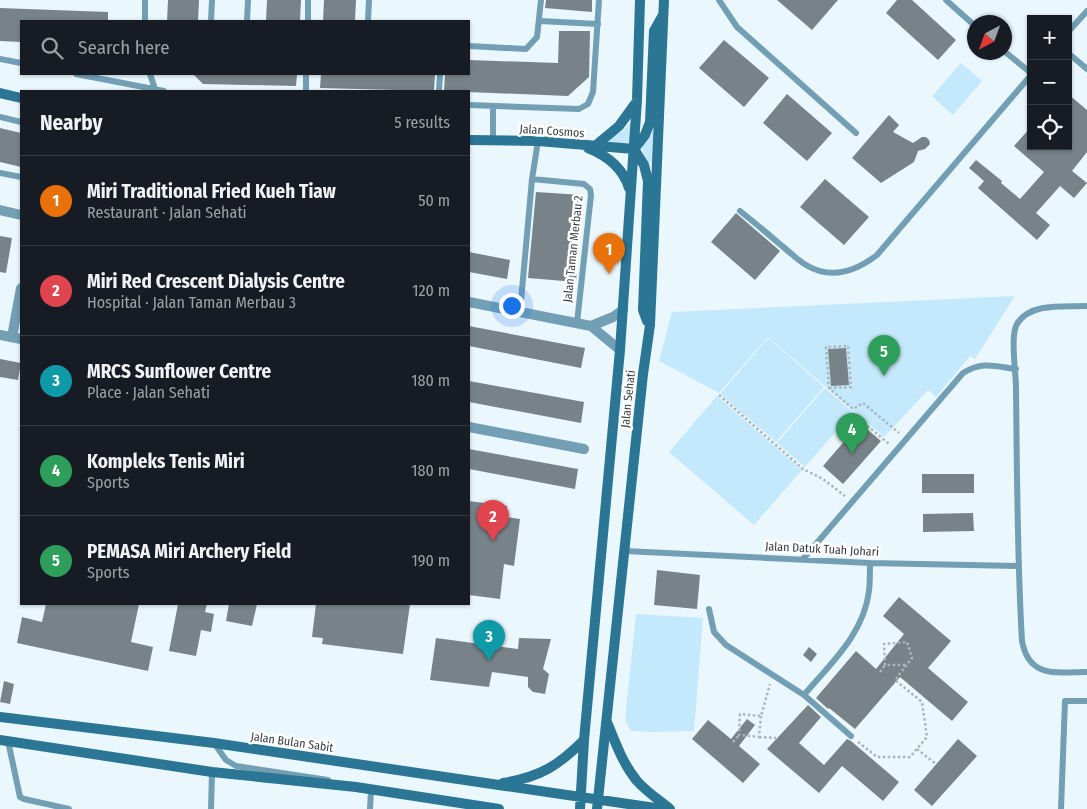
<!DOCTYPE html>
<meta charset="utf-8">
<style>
body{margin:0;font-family:"Fira Sans Condensed",sans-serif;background:#20242c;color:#f1f3f6}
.controls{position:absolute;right:15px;top:15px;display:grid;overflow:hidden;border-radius:0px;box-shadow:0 1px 4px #0004}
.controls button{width:45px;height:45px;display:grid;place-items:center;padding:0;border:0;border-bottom:1px solid #363941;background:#171b24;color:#f1f3f6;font:25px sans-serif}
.compass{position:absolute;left:967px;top:15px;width:45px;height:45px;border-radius:50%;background:#171b24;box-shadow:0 1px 4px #0004;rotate:221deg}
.you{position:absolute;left:511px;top:305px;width:18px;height:18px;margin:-12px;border:4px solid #fff;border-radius:50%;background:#1a73e8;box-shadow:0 0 0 8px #1a73e833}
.badge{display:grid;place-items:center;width:32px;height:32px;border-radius:50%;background:#bb5b16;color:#fff;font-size:16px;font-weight:700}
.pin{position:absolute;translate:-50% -41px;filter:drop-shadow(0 1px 2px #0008)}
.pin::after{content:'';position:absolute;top:26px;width:18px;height:15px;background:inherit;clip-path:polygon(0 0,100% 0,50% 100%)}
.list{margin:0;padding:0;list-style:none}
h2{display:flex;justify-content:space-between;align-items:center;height:65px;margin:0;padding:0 20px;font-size:21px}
h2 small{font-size:16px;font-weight:400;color:#9ea1a6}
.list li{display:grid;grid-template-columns:32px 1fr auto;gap:15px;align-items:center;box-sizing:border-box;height:90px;padding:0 20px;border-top:1px solid #363941}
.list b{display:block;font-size:19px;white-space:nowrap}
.list p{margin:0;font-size:16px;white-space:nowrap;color:#9ea1a6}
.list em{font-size:16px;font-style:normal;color:#9ea1a6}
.icon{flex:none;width:28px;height:28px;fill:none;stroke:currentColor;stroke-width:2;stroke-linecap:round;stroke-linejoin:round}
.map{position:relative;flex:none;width:1087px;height:809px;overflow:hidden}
.search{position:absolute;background:#171b24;box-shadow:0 1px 4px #0004;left:20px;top:20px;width:450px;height:55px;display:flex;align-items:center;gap:12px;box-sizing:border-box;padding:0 18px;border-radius:0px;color:#9ea1a6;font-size:19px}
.panel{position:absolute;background:#171b24;box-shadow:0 1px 4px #0004;left:20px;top:90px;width:450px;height:515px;border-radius:0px}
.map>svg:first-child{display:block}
.green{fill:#c5e9fc}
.building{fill:#788389}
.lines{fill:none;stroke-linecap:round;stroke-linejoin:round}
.path{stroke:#abb5ba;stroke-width:2.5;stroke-dasharray:2.5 2.5;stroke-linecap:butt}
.lane{stroke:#739fb5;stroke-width:6}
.street{stroke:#739fb5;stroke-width:10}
.secondary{stroke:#2b7595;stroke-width:10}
.labels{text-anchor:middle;stroke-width:5;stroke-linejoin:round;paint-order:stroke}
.street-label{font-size:12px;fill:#383d40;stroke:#fff}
</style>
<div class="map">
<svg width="1087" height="809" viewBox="0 0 1087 809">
<rect width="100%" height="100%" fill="#eaf7fd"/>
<!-- green -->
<path class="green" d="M961,63L982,81L953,115L932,96Z
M631,122V143H601L624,130Z
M652,128L654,131L652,162L648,163C639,145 641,145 652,128Z
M1015,296L975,359L970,356L936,397L928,390L884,437L768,337L719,393L659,361L672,312Z
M768,338L824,387L776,442L720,394Z
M825,388L853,412L805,467L777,443Z
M717,396L802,470L754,525L669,452Z
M636,614L703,618L694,731L651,732L631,731L625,720Z"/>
<!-- building -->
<path class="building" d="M168,0H199L198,21H167Z
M267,0H301L300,21H266Z
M324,0H356L355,21H323Z
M546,0H592V12L545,8Z
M777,0H838L812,30Z
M897,0H912L956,40L938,60L886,13Z
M0,8L108,12V21H21V42L0,41Z
M559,31H590L589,77L568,96L444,91L445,74H469V60L558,63Z
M724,40L769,78L744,107L699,68Z
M193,74H297L296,86L203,84Z
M321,74H435L434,91L320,88Z
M787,94L832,133L807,161L763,123Z
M1068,94L1087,110V152L1072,171L1087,183L1074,198L1060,186L1036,213L1050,225L1037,240L978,188L984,181L969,168L976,160L1002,181L1001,183L1020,199L1044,172L1014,146L1031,127V146H1068Z
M889,115L899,125L893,132L913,143L922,137H926L929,140L930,144L925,149L918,151L914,162L881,183L852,158Z
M0,128L21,133V167L0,162Z
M825,179L869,217L844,245L800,207Z
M536,192L582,195L576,282L528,278Z
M736,213L780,251L755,280L711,242Z
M0,236L12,238L6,273L0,272Z
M469,252L510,260L507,279L469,272Z
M469,326L585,348L581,368L469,346Z
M846,348L849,385L831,386L828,349Z
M0,359L21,363L18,380L0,377Z
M469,381L584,402L581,423L469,402Z
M860,423L881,441L843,484L823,466Z
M469,449L578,469L575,489L469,469Z
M922,474H974V493H922Z
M469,501L507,506L506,517L520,519L514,566L504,564L500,599L469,595Z
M973,513L974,531L923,532V514Z
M657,570L700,575L697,609L654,605Z
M899,597L951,641L928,668L968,702L952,721L900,677L855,729L829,708L828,709L816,698L856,651L876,669L904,634L883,616Z
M46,604H139L131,642L153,647L148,671L17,643L22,617L42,622Z
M178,604H207L205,612L214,614L211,632L201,630L196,656L169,651Z
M229,604H257L252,626L226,621Z
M316,604H410L403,654L322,644L323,638L312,637Z
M436,638L518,649L519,638L551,639L543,669L549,674L545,694L533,692L528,687V677L492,672L489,687L430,680Z
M809,647L817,654L811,662L803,655Z
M4,681L14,684L10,704L0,702Z
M808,705L821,717L799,743L824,765L847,739L851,741L899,782L883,801L842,766L819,793L767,749Z
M747,719L755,725L739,746L760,764L743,783L692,739L708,720L731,739Z
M958,739L977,756L932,806L914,790Z"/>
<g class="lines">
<!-- path -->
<path class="path" d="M829,388L851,387L848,346L826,347L829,388L853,409L863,403L899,433
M719,395L803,469L823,479L845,496
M852,413L889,444
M880,672L885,665
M761,716L759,737L739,735L740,714L761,716L770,684
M759,737L776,738
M733,742L739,735
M858,742L877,757H910L927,737L922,702L895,680L912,658L907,642L884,644L885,665H906
M917,749L936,764"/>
<!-- lane -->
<path class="lane" d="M719,0L737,27L856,133
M946,0L974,25
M145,21V0
M211,21L212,0
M247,21L248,0
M308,21V0
M368,21L369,0
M540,21L598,24
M1068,32L1087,11
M469,46L526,49L537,37L541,0
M1004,51L1031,73
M1068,53L1087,69
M0,59L21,63
M76,74L164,91
M150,74L155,89
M306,91V74
M439,91L440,74
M469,105L579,109L588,104L593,92L599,0
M0,117L21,122
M493,141V106
M0,173L21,177
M532,179L538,141
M740,211C754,222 768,234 782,246C790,252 797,260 806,265C831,280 855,272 877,255L1031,75
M1087,306C1065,307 1030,302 1017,324C1010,335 1016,373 1016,388C1017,472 1017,557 1022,641C1029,679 1057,672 1087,672
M520,312L532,179L584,184L590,189L591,195L577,323
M625,551L870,563L1017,566
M803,559L963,373C982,361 994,366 1016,369
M709,609L714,632L726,645L804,695L851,736
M804,695C830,664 864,634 869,591C870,582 870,572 870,563
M8,741L20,797L24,799L69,809
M214,743L226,760L236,766L328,780
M211,809L212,772
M370,809L371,790
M1061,809L1065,701H1087"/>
<!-- street -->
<path class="street" d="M0,210L21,215
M469,302L591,326L620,350
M591,326L613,317L623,310
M0,335L21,339
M12,337L21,288
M469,427L584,449"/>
<!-- secondary -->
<path class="secondary" d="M0,93L21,98
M469,140L538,141L634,149
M595,146L619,126L635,104
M588,148C608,156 623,168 629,188
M635,148L645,135L650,122L654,31L663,15
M634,149L644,165L648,181L643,310L647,321
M0,717L214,743L662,809
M607,722C615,742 623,764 637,781C647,792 659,800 670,809
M0,740L212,772L356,787L499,809
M503,783C540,777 558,766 584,740
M580,809L584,740L620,350L637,100L640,0
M597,809L643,374L650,325L664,0"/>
</g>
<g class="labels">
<!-- street labels -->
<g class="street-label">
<text transform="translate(552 131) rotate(4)" y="4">Jalan Cosmos</text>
<text transform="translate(573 249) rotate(-84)" y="4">Jalan Taman Merbau 2</text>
<text transform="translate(628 399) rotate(-84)" y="4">Jalan Sehati</text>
<text transform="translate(822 549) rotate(3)" y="4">Jalan Datuk Tuah Johari</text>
<text transform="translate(292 742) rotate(8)" y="4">Jalan Bulan Sabit</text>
</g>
</g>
</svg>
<div class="controls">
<button>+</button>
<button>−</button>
<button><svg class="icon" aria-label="locate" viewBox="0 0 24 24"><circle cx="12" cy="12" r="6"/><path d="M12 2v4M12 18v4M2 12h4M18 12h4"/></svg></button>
</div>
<svg class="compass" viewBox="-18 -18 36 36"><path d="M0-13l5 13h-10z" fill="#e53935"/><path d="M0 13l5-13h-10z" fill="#9ea1a6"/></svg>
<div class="you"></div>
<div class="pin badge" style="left:609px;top:274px;background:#e8710a">1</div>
<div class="pin badge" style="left:493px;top:541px;background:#e0444e">2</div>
<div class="pin badge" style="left:489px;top:661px;background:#0f9aa8">3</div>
<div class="pin badge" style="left:852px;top:454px;background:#2e9e5b">4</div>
<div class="pin badge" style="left:884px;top:376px;background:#2e9e5b">5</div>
<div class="search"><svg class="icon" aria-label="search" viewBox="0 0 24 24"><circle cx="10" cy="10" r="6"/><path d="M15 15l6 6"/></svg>Search here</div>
<section class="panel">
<h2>Nearby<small>5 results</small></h2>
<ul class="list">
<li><span class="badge" style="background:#e8710a">1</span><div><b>Miri Traditional Fried Kueh Tiaw</b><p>Restaurant · Jalan Sehati</p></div><em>50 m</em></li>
<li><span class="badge" style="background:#e0444e">2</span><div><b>Miri Red Crescent Dialysis Centre</b><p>Hospital · Jalan Taman Merbau 3</p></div><em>120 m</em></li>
<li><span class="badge" style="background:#0f9aa8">3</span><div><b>MRCS Sunflower Centre</b><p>Place · Jalan Sehati</p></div><em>180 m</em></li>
<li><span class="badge" style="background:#2e9e5b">4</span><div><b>Kompleks Tenis Miri</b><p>Sports</p></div><em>180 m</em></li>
<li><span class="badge" style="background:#2e9e5b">5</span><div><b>PEMASA Miri Archery Field</b><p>Sports</p></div><em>190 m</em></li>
</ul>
</section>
</div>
